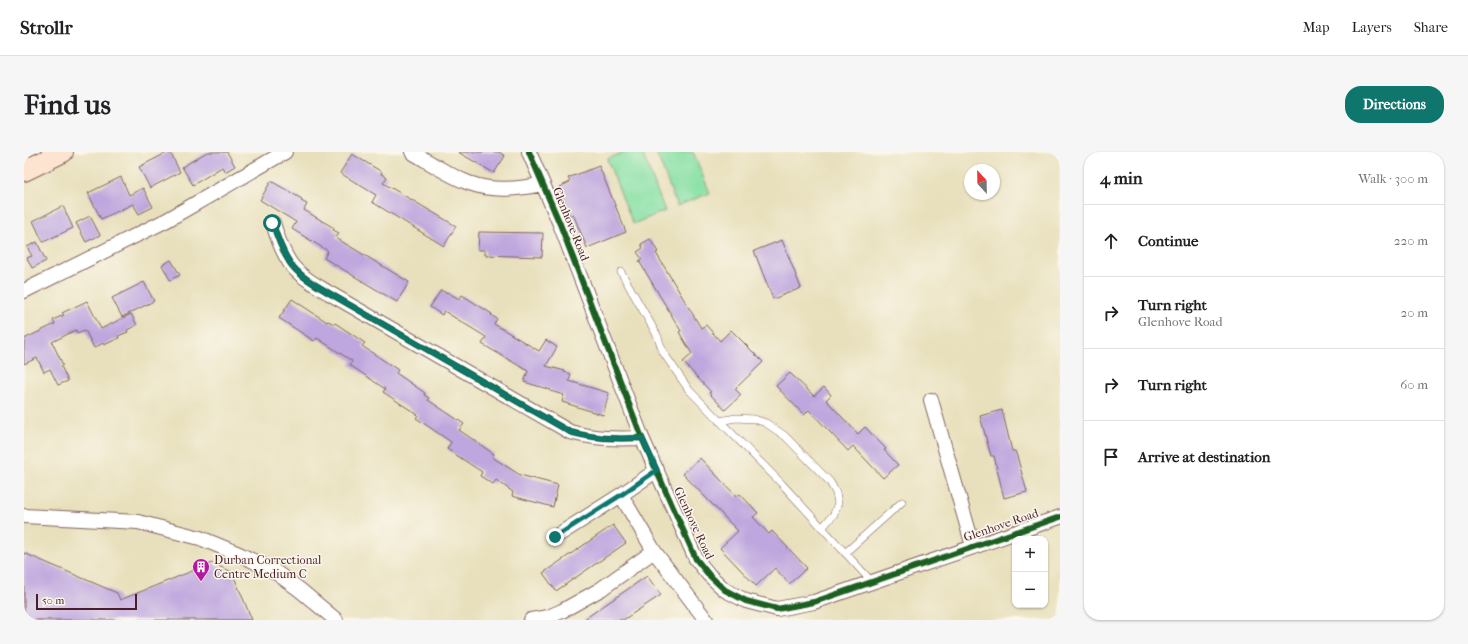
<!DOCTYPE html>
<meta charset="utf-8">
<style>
body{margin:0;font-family:"IM FELL French Canon",serif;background:#f6f6f6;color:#202124}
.controls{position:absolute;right:12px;bottom:12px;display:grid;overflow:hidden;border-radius:8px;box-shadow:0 1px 3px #0004}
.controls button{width:36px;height:36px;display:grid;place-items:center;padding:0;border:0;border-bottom:1px solid #e0e0e0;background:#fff;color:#202124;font:20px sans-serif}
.compass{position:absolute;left:940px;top:12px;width:36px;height:36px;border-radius:50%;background:#fff;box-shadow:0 1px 3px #0004;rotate:338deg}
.scale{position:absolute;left:12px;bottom:10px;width:101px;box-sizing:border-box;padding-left:4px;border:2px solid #4a1f2b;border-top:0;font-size:11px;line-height:14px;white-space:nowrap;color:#4a1f2b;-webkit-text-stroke:3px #fbf7ec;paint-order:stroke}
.stop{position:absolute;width:12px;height:12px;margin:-9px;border:3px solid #0f766e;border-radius:50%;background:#fff}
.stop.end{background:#0f766e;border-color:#fff;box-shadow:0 1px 4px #0008}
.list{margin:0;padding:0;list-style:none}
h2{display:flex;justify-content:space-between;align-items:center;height:52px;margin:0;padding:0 16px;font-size:17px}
h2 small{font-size:13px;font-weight:400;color:#757577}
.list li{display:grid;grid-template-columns:26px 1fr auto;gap:12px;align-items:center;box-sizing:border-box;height:72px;padding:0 16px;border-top:1px solid #e0e0e0}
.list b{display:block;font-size:15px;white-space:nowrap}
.list p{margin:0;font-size:13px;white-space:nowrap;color:#757577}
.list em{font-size:13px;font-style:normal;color:#757577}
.icon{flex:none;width:22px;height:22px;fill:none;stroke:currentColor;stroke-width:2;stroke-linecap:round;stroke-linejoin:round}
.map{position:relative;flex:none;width:1036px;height:468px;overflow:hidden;border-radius:16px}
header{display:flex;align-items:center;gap:24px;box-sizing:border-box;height:56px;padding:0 20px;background:#fff;border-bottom:1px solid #e0e0e0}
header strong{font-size:19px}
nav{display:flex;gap:22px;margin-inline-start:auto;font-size:14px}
.intro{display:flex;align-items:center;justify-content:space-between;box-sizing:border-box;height:96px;padding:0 24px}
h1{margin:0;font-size:28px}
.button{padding:10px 18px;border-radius:16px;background:#0f766e;color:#fff;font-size:14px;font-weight:700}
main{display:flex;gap:24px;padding:0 24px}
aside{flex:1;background:#fff;border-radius:16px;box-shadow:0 1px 3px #0004}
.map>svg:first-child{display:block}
.green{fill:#87e0a4;stroke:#688068}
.building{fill:#bea6de}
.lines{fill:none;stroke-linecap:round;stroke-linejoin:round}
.lane-casing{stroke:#81635e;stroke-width:8}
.street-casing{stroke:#81635e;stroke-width:16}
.secondary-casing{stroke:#81635e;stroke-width:22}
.lane{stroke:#fff;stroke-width:7}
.street{stroke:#fff;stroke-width:14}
.secondary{stroke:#fde4d0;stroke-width:20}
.cycleway-casing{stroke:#fbf7ec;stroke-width:8}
.cycleway{stroke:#1b5e20;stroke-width:6}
.route{stroke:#0f766e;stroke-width:5}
.labels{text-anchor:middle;stroke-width:3;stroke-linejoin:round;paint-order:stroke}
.street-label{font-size:12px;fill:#4a1f2b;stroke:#fbf7ec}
.poi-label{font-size:12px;fill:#4a1f2b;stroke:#fbf7ec;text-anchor:start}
</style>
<header>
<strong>Strollr</strong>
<nav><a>Map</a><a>Layers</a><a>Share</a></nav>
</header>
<div class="intro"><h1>Find us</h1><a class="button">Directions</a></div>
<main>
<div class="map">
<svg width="1036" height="468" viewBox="0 0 1036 468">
<rect width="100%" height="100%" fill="#fbf7ec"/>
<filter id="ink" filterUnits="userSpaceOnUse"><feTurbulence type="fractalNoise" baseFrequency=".025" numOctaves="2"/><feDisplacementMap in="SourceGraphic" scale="8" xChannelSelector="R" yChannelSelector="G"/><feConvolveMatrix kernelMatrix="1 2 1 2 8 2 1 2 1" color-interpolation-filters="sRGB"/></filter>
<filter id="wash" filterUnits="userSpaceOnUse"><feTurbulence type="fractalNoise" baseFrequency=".012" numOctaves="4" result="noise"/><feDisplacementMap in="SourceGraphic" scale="16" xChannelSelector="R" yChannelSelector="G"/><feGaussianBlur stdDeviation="0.9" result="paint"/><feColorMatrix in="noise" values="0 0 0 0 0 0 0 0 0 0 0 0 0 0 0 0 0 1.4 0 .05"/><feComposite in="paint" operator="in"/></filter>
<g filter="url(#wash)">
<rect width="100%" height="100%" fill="#e8e0bc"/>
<!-- green -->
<path class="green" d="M600,0H618L641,59L609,72L583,7Z
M632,0H669L686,41L653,54Z"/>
<g id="blocks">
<!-- building -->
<path class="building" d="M144,0H146L156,20L126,36L115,15Z
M183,0H203L211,14L201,20L198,15L169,33L158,15Z
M434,0H475L481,4L470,21Z
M328,2L358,20L357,22L363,25L359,31L432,74L420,94L348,50L352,43L316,21Z
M575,14L602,80L563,96L549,62L546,64L535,35L546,30L544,26Z
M97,25L105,43L119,36L129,55L115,62L109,52L77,67L64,41Z
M247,29L278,47L277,49L283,52L280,58L310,76L309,78L315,81L312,86L385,130L373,150L300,106L304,99L268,77L272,70L236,48Z
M39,54L49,76L19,90L9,69Z
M66,64L76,83L62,90L52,71Z
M455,80L519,81L518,105L461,103V98H454Z
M626,87L634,100L632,101L677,176L682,173L696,189L707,178L739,210L711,237L717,243L701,258L685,241L687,240L659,210L668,202L655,180L657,179L615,109L618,107L613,100L619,96L617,92Z
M758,88L777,136L749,147L730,99Z
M13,90L22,109L8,116L3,106L8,104L3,95Z
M147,108L156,123L146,128L138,113Z
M120,130L130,149L98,165L88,146Z
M417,138L422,141L423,140L435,147L438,143L468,162L467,163L473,167L470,172L515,199L522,188L533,195L522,214L541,219L540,220L547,222L545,229L585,241L579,263L538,250L540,243L526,239L527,238L500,230L504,219L458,192L462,185L420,159L418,163L406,155Z
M268,147L303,170L304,169L310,172L311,171L341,191L338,194L374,218L372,221L401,241L400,243L405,246L404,248L440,272L435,278L470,302L468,305L496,323L534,333L529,355L488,344L489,340L472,328L469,332L456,324L458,320L423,297L427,290L392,266L394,263L359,240L361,237L326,213L328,209L293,186L290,189L255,166Z
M63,149L77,177L107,162L113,173L103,178L104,180L94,184L95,186L80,193L79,191L70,196L61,178L53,181L52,178L28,190L39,213L37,214L44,229L34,233L26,217L20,220L13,206L0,212V187L31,172L29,168L40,163L38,161Z
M766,221L790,244L800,235L807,243L802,248L834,282L841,275L862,297L860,298L874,313L859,326L829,294L824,299L785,258L780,263L752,234Z
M978,258L988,299H991L993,304L1003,340L980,346L970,304H967L956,264Z
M676,306L713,345L716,342L734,361L729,365L745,382L748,379L783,416L765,432L751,416L732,434L696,396L714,379L659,322Z
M589,373L602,391L532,439L519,421Z
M0,401L93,441L96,448L188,411L208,420L228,468H0Z
M623,424L637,443L599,468H559Z"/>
</g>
</g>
<g filter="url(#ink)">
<use href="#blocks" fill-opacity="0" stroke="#81635e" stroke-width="1"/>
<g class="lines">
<defs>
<path id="lane" d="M597,120L633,183L639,200L665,238L758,332L848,430
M695,269L712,266L730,267L742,271L761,284L806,330L812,341L814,351L810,362L798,376
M821,401L878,350"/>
<path id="street" d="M388,0C407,11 425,24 445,31C469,40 495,37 519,32
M505,0L536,72L618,286L672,407L685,423L701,438L722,449L753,457L790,450L1036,365
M249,71C253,85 258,99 266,111C275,124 292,133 305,141L546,280C571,287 592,287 618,286
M0,139L143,68L261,0
M907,248L949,394
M0,364L114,370L176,386L215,402L250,419L276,438L312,468
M531,385L597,343
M630,399L682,468
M507,468L524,465L538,459L577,437L630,399L597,343L633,318"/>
<path id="secondary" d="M0,19L39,0"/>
</defs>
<!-- lane casing -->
<use href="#lane" class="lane-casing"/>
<!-- street casing -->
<use href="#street" class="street-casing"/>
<!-- secondary casing -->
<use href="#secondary" class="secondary-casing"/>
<!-- lane -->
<use href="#lane" class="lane"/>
<!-- street -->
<use href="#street" class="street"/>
<!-- secondary -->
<use href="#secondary" class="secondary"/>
<defs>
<path id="cycleway" d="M505,0L536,72L618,286L672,407L685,423L701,438L722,449L753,457L790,450L1036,365
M249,71C253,85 258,99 266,111C275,124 292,133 305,141L546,280C571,287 592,287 618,286"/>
</defs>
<!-- cycleway casing -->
<use href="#cycleway" class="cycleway-casing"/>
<!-- cycleway -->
<use href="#cycleway" class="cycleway"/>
</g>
</g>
<g class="lines" filter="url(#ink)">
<!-- route -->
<path class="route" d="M248,71C253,85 258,99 266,111C275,124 292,133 305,141L546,280C571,287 592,287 618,286L633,318L597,343L531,385"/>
</g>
<!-- icons -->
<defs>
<symbol id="building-pin" viewBox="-11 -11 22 30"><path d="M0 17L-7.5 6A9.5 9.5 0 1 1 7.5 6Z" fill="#b5179e" stroke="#fbf7ec"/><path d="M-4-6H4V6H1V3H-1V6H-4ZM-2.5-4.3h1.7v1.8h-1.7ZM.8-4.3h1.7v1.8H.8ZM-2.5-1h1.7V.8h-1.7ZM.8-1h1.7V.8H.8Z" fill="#fff"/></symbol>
</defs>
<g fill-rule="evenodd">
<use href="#building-pin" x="167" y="405" width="20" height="27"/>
</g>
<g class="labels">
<!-- street labels -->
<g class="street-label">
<text transform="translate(547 72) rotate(68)" y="4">Glenhove Road</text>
<text transform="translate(670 371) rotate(65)" y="4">Glenhove Road</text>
<text transform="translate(977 373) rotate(-19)" y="4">Glenhove Road</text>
</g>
<!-- poi labels -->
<g class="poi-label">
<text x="190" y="412">Durban Correctional<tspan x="190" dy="14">Centre Medium C</tspan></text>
</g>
</g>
</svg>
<div class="controls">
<button>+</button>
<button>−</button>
</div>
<svg class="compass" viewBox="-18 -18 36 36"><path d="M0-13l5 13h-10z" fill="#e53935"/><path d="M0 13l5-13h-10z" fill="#757577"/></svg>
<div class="scale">50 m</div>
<div class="stop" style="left:248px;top:71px"></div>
<div class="stop end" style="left:531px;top:385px"></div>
</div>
<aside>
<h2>4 min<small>Walk · 300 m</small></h2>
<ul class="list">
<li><svg class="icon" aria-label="ahead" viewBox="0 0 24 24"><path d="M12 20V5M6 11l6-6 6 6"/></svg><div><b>Continue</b></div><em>220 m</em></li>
<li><svg class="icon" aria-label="right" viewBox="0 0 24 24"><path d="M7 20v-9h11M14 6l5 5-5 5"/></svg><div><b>Turn right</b><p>Glenhove Road</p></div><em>20 m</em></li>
<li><svg class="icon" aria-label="right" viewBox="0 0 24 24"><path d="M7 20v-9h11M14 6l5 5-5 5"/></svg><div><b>Turn right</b></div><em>60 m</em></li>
<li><svg class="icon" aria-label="arrive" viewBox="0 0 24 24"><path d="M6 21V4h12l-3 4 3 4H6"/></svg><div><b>Arrive at destination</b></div></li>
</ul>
</aside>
</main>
